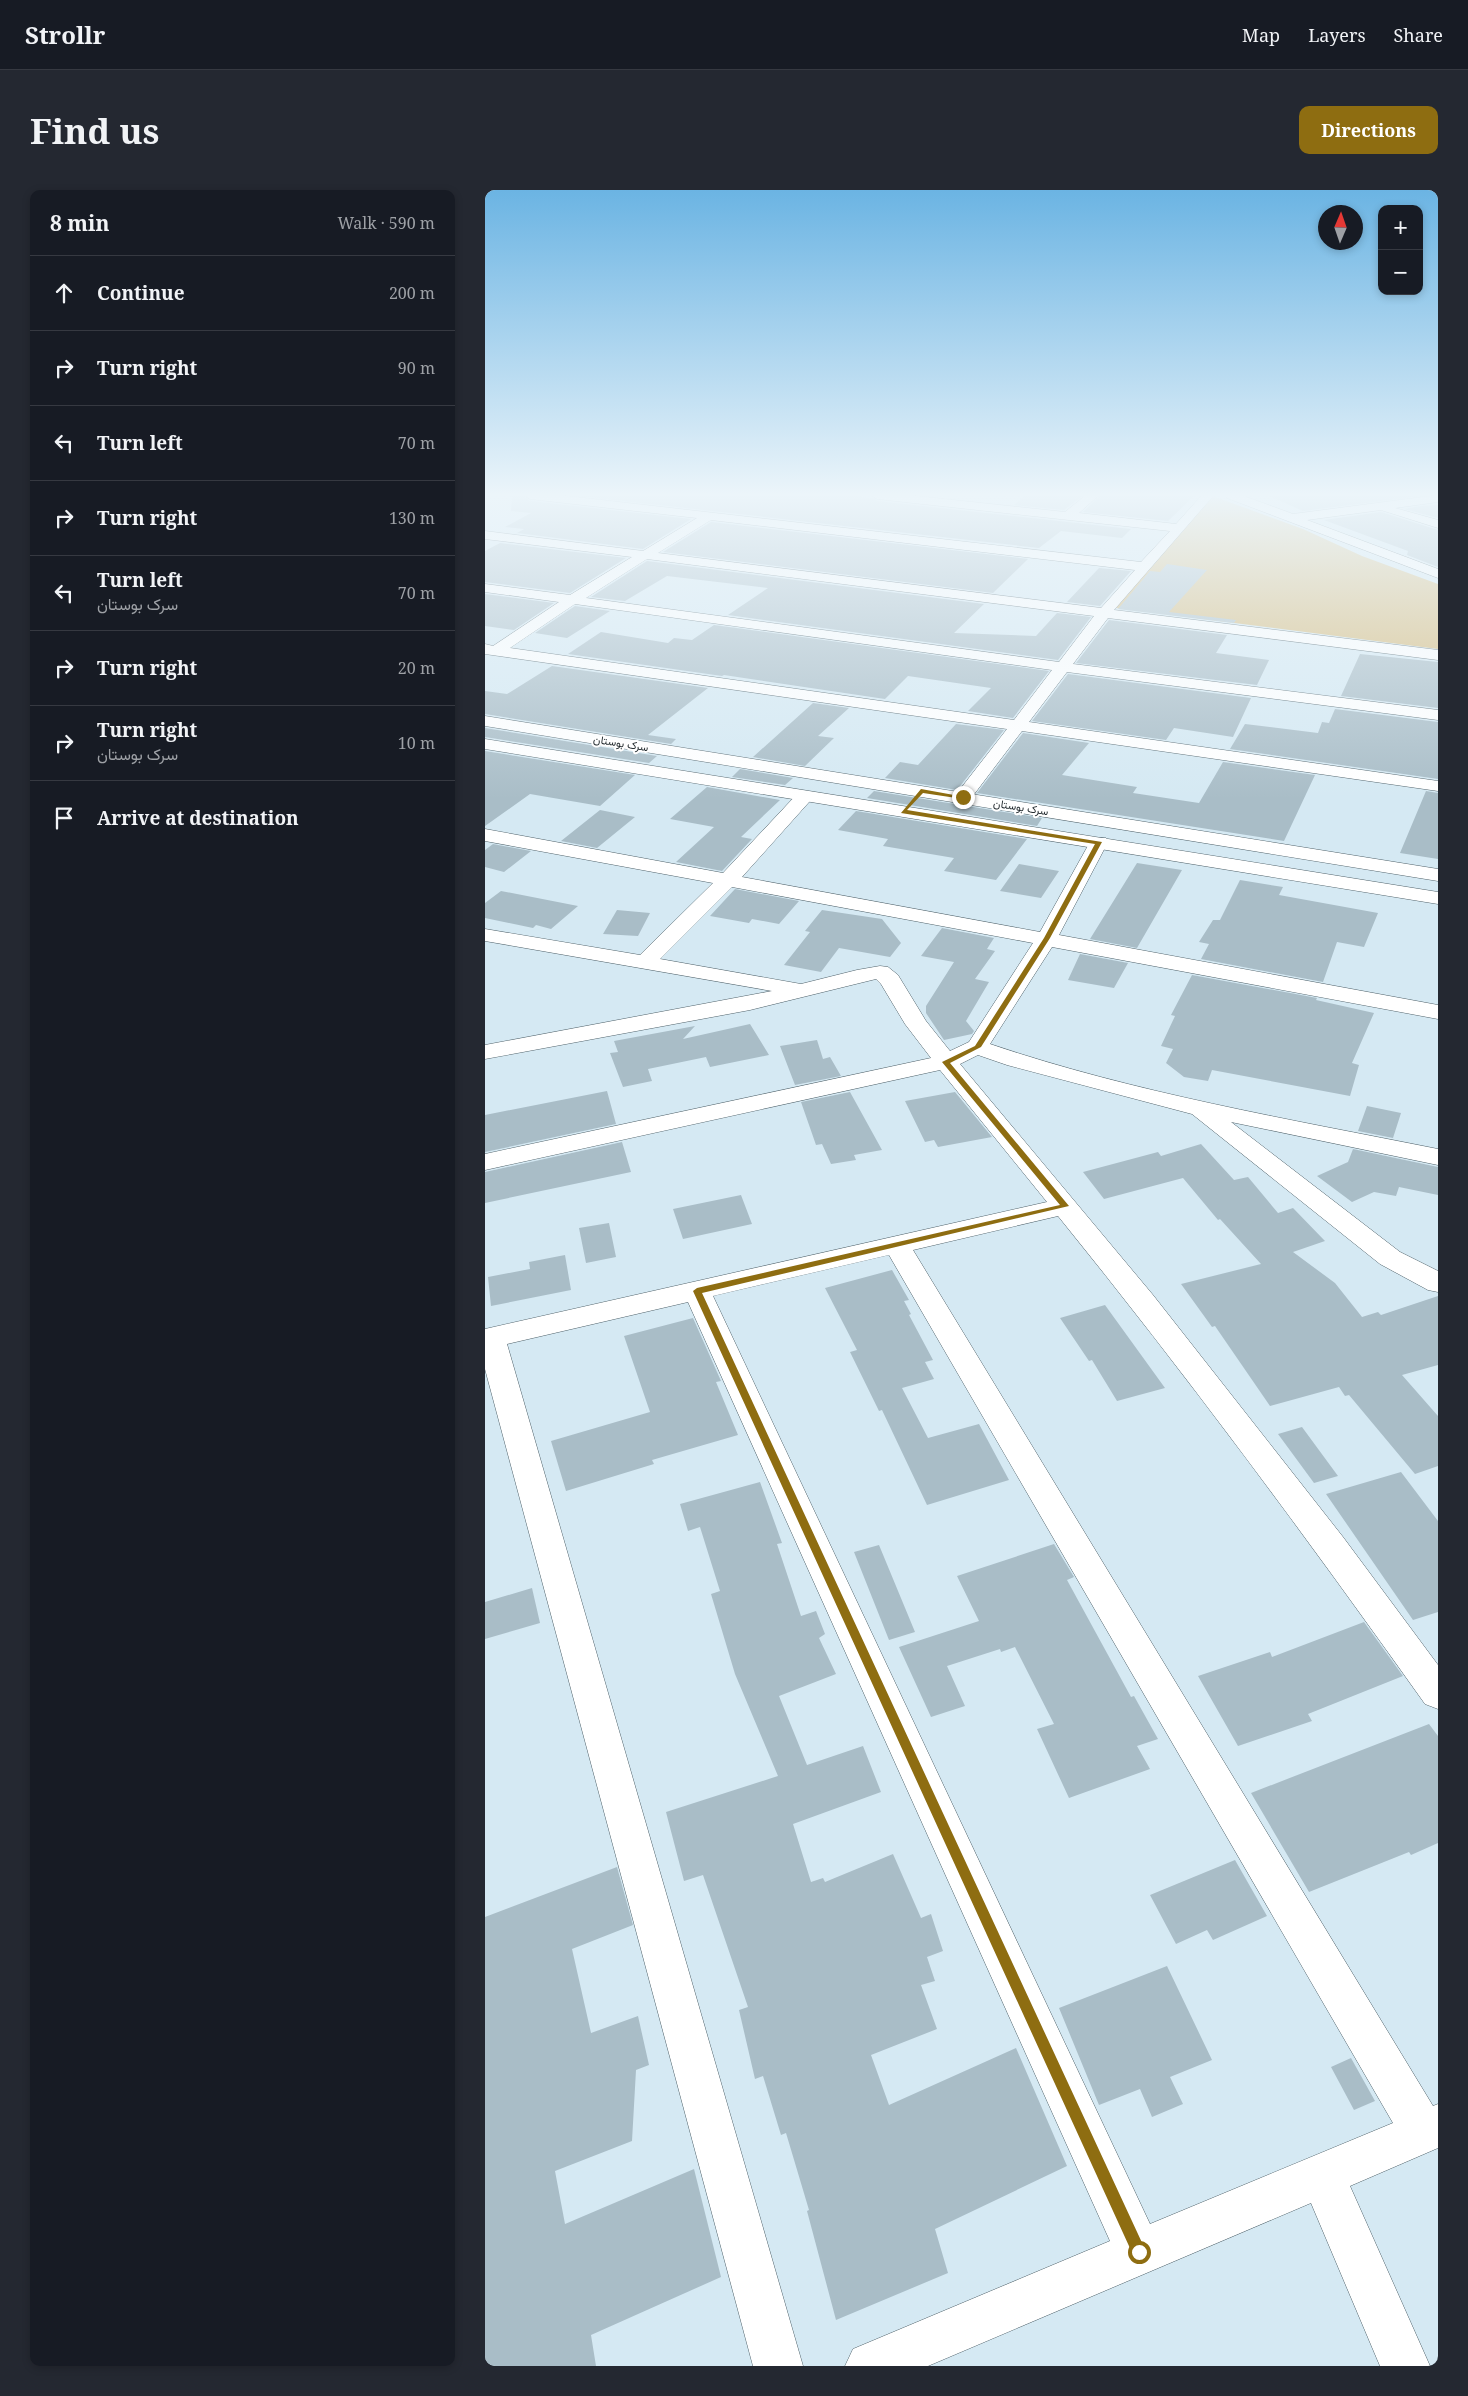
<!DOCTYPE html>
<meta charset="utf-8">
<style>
body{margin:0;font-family:"Noto Serif",Vazirmatn,serif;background:#242831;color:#f1f3f6}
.controls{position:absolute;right:15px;top:15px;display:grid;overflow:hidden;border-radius:10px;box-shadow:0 2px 8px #0003}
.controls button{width:45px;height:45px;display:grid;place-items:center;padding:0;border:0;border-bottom:1px solid #363941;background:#171b24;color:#f1f3f6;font:25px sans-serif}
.compass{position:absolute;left:833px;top:15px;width:45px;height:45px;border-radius:50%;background:#171b24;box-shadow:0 2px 8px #0003;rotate:2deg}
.stop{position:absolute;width:15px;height:15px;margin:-11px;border:4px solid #8e6d11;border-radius:50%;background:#fff}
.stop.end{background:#8e6d11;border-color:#fff;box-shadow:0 1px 5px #0008}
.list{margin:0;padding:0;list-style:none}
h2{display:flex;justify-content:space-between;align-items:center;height:65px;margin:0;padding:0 20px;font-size:21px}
h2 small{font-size:16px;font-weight:400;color:#9ea1a6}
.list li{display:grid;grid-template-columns:32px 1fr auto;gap:15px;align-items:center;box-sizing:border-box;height:75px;padding:0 20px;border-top:1px solid #363941}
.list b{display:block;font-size:19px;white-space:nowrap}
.list p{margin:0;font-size:16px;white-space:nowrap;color:#9ea1a6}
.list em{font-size:16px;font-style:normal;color:#9ea1a6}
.icon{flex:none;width:28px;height:28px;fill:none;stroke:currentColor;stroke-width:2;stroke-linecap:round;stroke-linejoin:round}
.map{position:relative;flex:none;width:953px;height:2176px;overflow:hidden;border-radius:10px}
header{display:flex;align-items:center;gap:30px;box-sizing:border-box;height:70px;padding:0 25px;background:#171b24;border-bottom:1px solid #363941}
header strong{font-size:24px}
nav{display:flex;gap:28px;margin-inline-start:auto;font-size:18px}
.intro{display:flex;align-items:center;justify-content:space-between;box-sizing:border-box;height:120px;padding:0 30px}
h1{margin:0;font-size:35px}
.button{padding:12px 22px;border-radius:10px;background:#8e6d11;color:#fff;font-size:18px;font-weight:700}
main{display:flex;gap:30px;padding:0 30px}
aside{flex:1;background:#171b24;border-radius:10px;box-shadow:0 2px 8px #0003}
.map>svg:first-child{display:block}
.green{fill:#d5b979}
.building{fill:#a9bdc7}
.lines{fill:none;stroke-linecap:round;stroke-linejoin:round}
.street-casing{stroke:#50626a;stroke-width:1}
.secondary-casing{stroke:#50626a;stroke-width:1}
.street{fill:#fff;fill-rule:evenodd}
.secondary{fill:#fff;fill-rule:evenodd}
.route{fill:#8e6d11}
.labels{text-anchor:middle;stroke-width:4;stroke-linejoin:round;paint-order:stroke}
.far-street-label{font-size:11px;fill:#222a2e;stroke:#fff}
</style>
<header>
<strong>Strollr</strong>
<nav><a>Map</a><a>Layers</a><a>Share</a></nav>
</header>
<div class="intro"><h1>Find us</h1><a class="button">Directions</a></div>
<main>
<aside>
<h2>8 min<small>Walk · 590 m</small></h2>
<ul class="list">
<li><svg class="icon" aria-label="ahead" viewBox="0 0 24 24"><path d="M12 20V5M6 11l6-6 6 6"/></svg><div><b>Continue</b></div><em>200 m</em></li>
<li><svg class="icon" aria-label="right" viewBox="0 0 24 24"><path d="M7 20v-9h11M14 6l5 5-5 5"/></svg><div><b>Turn right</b></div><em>90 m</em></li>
<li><svg class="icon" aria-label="left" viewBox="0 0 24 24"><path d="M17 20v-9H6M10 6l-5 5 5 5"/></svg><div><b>Turn left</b></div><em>70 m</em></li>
<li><svg class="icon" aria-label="right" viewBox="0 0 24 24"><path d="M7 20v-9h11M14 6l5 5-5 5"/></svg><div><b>Turn right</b></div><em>130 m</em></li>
<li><svg class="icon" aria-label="left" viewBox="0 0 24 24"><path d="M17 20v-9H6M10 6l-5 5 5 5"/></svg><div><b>Turn left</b><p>سرک بوستان</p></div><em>70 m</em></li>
<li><svg class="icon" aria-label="right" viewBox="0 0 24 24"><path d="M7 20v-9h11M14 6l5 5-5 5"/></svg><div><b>Turn right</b></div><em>20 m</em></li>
<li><svg class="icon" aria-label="right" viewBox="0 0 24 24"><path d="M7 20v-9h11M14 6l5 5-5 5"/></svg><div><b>Turn right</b><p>سرک بوستان</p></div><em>10 m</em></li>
<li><svg class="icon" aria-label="arrive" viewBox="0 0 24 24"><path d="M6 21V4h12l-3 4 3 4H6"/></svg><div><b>Arrive at destination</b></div></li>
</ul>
</aside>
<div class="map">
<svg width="953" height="2176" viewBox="0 0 953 2176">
<rect width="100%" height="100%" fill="#d5e9f3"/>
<!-- green -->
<path class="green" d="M725,305L818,339L877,366L953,394V459L631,418Z"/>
<!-- building -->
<path class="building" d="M27,305H37L45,311L206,329L158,359L32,343L39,339L20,337L46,323L26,321Z
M86,305H354L388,308L392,311L646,339L637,348L576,341L554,358Z
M541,305H598L579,320L529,315Z
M616,305H710L683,331L598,322Z
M782,305H935V306L818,321Z
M953,315V328L919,319L936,316Z
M896,322L953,340V377L922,365L923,361L839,330Z
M226,332L543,369L508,403L178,362Z
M15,353L141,368L85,403L0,392V361Z
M162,371L499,414L469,443L551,446L572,423L606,427L573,470L243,425L283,398L182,386L140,411L106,407Z
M682,374L722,380L684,422L751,430L749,433L633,419L665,381L675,382Z
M614,378L646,381L615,416L582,412Z
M0,404L69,413L29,440L0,436Z
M90,416L125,421L82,448L50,443Z
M624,430L742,445L731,463L784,470L772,495L591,473Z
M229,435L564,481L528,528L483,521L506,498L423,486L400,509L239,485L237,486L83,464L116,442L183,453L189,448L207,450Z
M875,464L953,472V518L856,506Z
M67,476L223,498L163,545L191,549L186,554L0,524V501L22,504Z
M583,484L766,508L748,547L689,538L681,550L547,531Z
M328,513L364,518L333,546L349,548L320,576L268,567Z
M850,519L953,532V589L745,559L760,534L833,543L837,532L844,533Z
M471,534L519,540L472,600L400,588L415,572L433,575Z
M0,538L172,566L164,573L0,547Z
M538,543L604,553L577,585L652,597L648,603L714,613L738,572L830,585L799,651L492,603Z
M0,561L150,585L115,616L45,604L0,636Z
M255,579L308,588L300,595L247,587Z
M222,597L295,610L256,647L267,649L237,681L191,672L229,637L185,629Z
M389,601L557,628L552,636L382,608Z
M941,601L953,603V669L915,663Z
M115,620L150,627L112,658L76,651Z
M371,621L542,649L511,690L459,681L469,668L398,656L403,649L353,640Z
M8,654L46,661L19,682L0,677V660Z
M652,673L697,680L652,758L605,749Z
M534,674L574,681L556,708L515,701Z
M755,690L798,697L794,705L893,723L879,757L852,752L838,792L716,769L724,754L714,752L728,730H735Z
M250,699L314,711L294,734L267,729L264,733L225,726Z
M16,701L93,716L66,739L51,735L48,738L0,728V713Z
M132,720L165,723L153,746L118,744Z
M337,720L397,729L416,753L405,767L354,758L336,782L299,775L325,742L320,741Z
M457,738L509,748L502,759L510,761L490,789L504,792L481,831L489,841L487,844L459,850L441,823V816L469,772L436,766Z
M595,764L643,773L629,798L583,790Z
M707,785L832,808L831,810L889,823L867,873L874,875L865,906L727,880L723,891L699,887L681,873L688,859L676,856L690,826L686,825Z
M265,834L284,865L225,877L221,867L163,879L167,891L138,897L125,863L133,862L129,851L210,836L198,849Z
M332,850L338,869L345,867L356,886L310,895L295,856Z
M122,901L131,934L0,962V925Z
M365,902L397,960L369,965L371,970L346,974L337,954L331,955L316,912Z
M470,902L507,947L453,957L449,950L440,952L420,911Z
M882,916L916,923L908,948L873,941Z
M137,952L146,982L0,1013V982Z
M716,954L749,990L763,987L793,1023L808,1018L840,1051L808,1062L850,1093L877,1127L893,1122L896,1125L953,1106V1175L917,1185L953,1226V1276L930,1284L864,1205L860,1206L854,1197L785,1216L730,1136L727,1137L696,1094L776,1074L735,1029L733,1030L698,988L619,1009L598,982L673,962L676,966Z
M868,959L953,977V1005L914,997L911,1006L889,1002L867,1012L832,986L863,972Z
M256,1005L267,1034L198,1049L188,1019Z
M124,1033L131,1067L101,1073L94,1038Z
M80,1065L86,1100L6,1116L3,1087L45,1079L44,1072Z
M407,1080L424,1110L419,1111L426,1124L424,1125L448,1170L440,1172L449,1189L417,1198L443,1248L494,1234L524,1290L442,1315L397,1220L394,1221L365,1162L372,1160L340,1098Z
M620,1115L680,1198L632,1211L607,1170L604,1171L575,1128Z
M208,1128L236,1191L231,1192L253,1245L167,1270L169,1274L81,1301L66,1251L165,1222L139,1146Z
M817,1237L853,1286L829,1293L793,1244Z
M916,1282L953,1331V1422L928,1430L841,1304Z
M275,1292L297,1353L292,1354L316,1426L331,1421L340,1444L334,1448L351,1484L294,1506L322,1575L378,1556L396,1602L308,1634L326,1692L338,1688L340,1692L408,1664L436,1728L446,1724L458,1761L442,1767L450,1791L436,1795L452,1839L386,1865L404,1915L531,1858L582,1976L450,2039L463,2083L351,2130L322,2021L324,2020L301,1943L296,1945L278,1886L270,1889L254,1820L263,1817L218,1685L199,1691L181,1622L293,1586L250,1484L226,1404L235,1401L215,1337L203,1341L195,1314Z
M569,1354L589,1387L582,1390L646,1507L649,1506L673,1549L652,1556L665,1579L584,1608L552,1539L569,1534L530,1457L516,1462L515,1459L462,1476L480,1516L446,1527L414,1457L494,1431L472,1386Z
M394,1355L430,1442L404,1450L369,1362Z
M47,1398L55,1433L0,1449V1412Z
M879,1432L918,1486L823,1524L827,1531L753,1556L713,1486L785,1462L787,1467Z
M944,1534L953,1546V1653L926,1665L924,1662L824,1702L766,1603Z
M750,1670L782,1726L728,1750L722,1740L691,1754L665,1705Z
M132,1677L148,1735L87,1759L106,1843L153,1826L164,1875L151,1880L147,1951L70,1981L80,2034L209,1979L236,2087L106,2145L111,2176H0V1727Z
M682,1776L727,1870L685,1887L698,1914L667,1927L655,1899L614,1915L574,1818Z
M866,1868L890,1911L869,1920L846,1877Z"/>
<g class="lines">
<defs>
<path id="street" d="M39,305H73L656,372L685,341L392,309L386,305H422L580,322L601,305H614L594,323L691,334L717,305H729L629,420L953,460V470L623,428L588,474L953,520V530L582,482L544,532L953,591V601L537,541L484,611H472L469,607L522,539L0,464V454L8,456L74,412L0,402V394L85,405L147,367L0,349V341L158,361L212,328L45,309ZM226,330L650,380L616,418L173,363ZM162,369L609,426L574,472L101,408ZM90,414L567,480L529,530L25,458Z
M740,305H756L808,324L953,305V312L910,318L953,330V338L896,320L822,330L953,379V388L742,308Z
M319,602L325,603L328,607L325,611L257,687L555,742L605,652L607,648H621L623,652L574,745L953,815V829L567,757L505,854C650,903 803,929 953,959V975L746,932L915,1062L953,1081V1102L943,1100L895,1074L707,924L522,875L493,865L475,874L668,1105L858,1347L953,1475V1519L940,1514C822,1348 701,1184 573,1026L428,1060L948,1916L953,1914V1958L865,1996L945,2176H895L826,2013L443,2176H360L368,2159L625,2051L203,1112L22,1154L318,2176H268L0,1179V1139L562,1012L455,880L0,980V964L446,868L420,834L396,794L391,789L265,820L0,869V855L287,801L0,751V739L155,765L228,693L0,651V639L238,683L313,603ZM247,697L548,753L484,852L465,861L441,831L413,785L403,777L395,776L372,780L316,794L175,769ZM404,1065L908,1933L665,2034L228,1106Z"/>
<path id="secondary" d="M0,526L953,679V691L0,536Z
M0,549L953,702V714L0,559Z"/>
</defs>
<!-- street casing -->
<use href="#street" class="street-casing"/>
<!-- secondary casing -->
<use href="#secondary" class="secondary-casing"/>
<!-- street -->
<use href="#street" class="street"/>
<!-- secondary -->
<use href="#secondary" class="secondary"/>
</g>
<!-- sky -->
<linearGradient id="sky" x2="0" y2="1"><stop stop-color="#6bb4e3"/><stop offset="0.5" stop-color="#ecf5fa"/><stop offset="1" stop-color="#ecf5fa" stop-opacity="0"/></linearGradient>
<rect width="953" height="609" fill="url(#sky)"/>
<!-- route -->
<path class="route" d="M436,599L480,607L478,609L438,603L422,620L617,652L565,748L496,857L465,873L584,1016L217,1103L659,2057L661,2062L659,2067L654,2069L649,2067L208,1101L212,1098L575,1015L457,872L490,856L559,748L610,654L416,623Z"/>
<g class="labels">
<!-- far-street labels -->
<g class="far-street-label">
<text transform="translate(136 553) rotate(9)" y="4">سرک بوستان</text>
<text transform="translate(536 617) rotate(9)" y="4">سرک بوستان</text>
</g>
</g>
</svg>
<div class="controls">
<button>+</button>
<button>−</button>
</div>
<svg class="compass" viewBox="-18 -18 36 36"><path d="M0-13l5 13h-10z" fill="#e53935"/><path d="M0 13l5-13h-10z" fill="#9ea1a6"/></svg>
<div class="stop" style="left:654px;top:2062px"></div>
<div class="stop end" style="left:478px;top:607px"></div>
</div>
</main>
